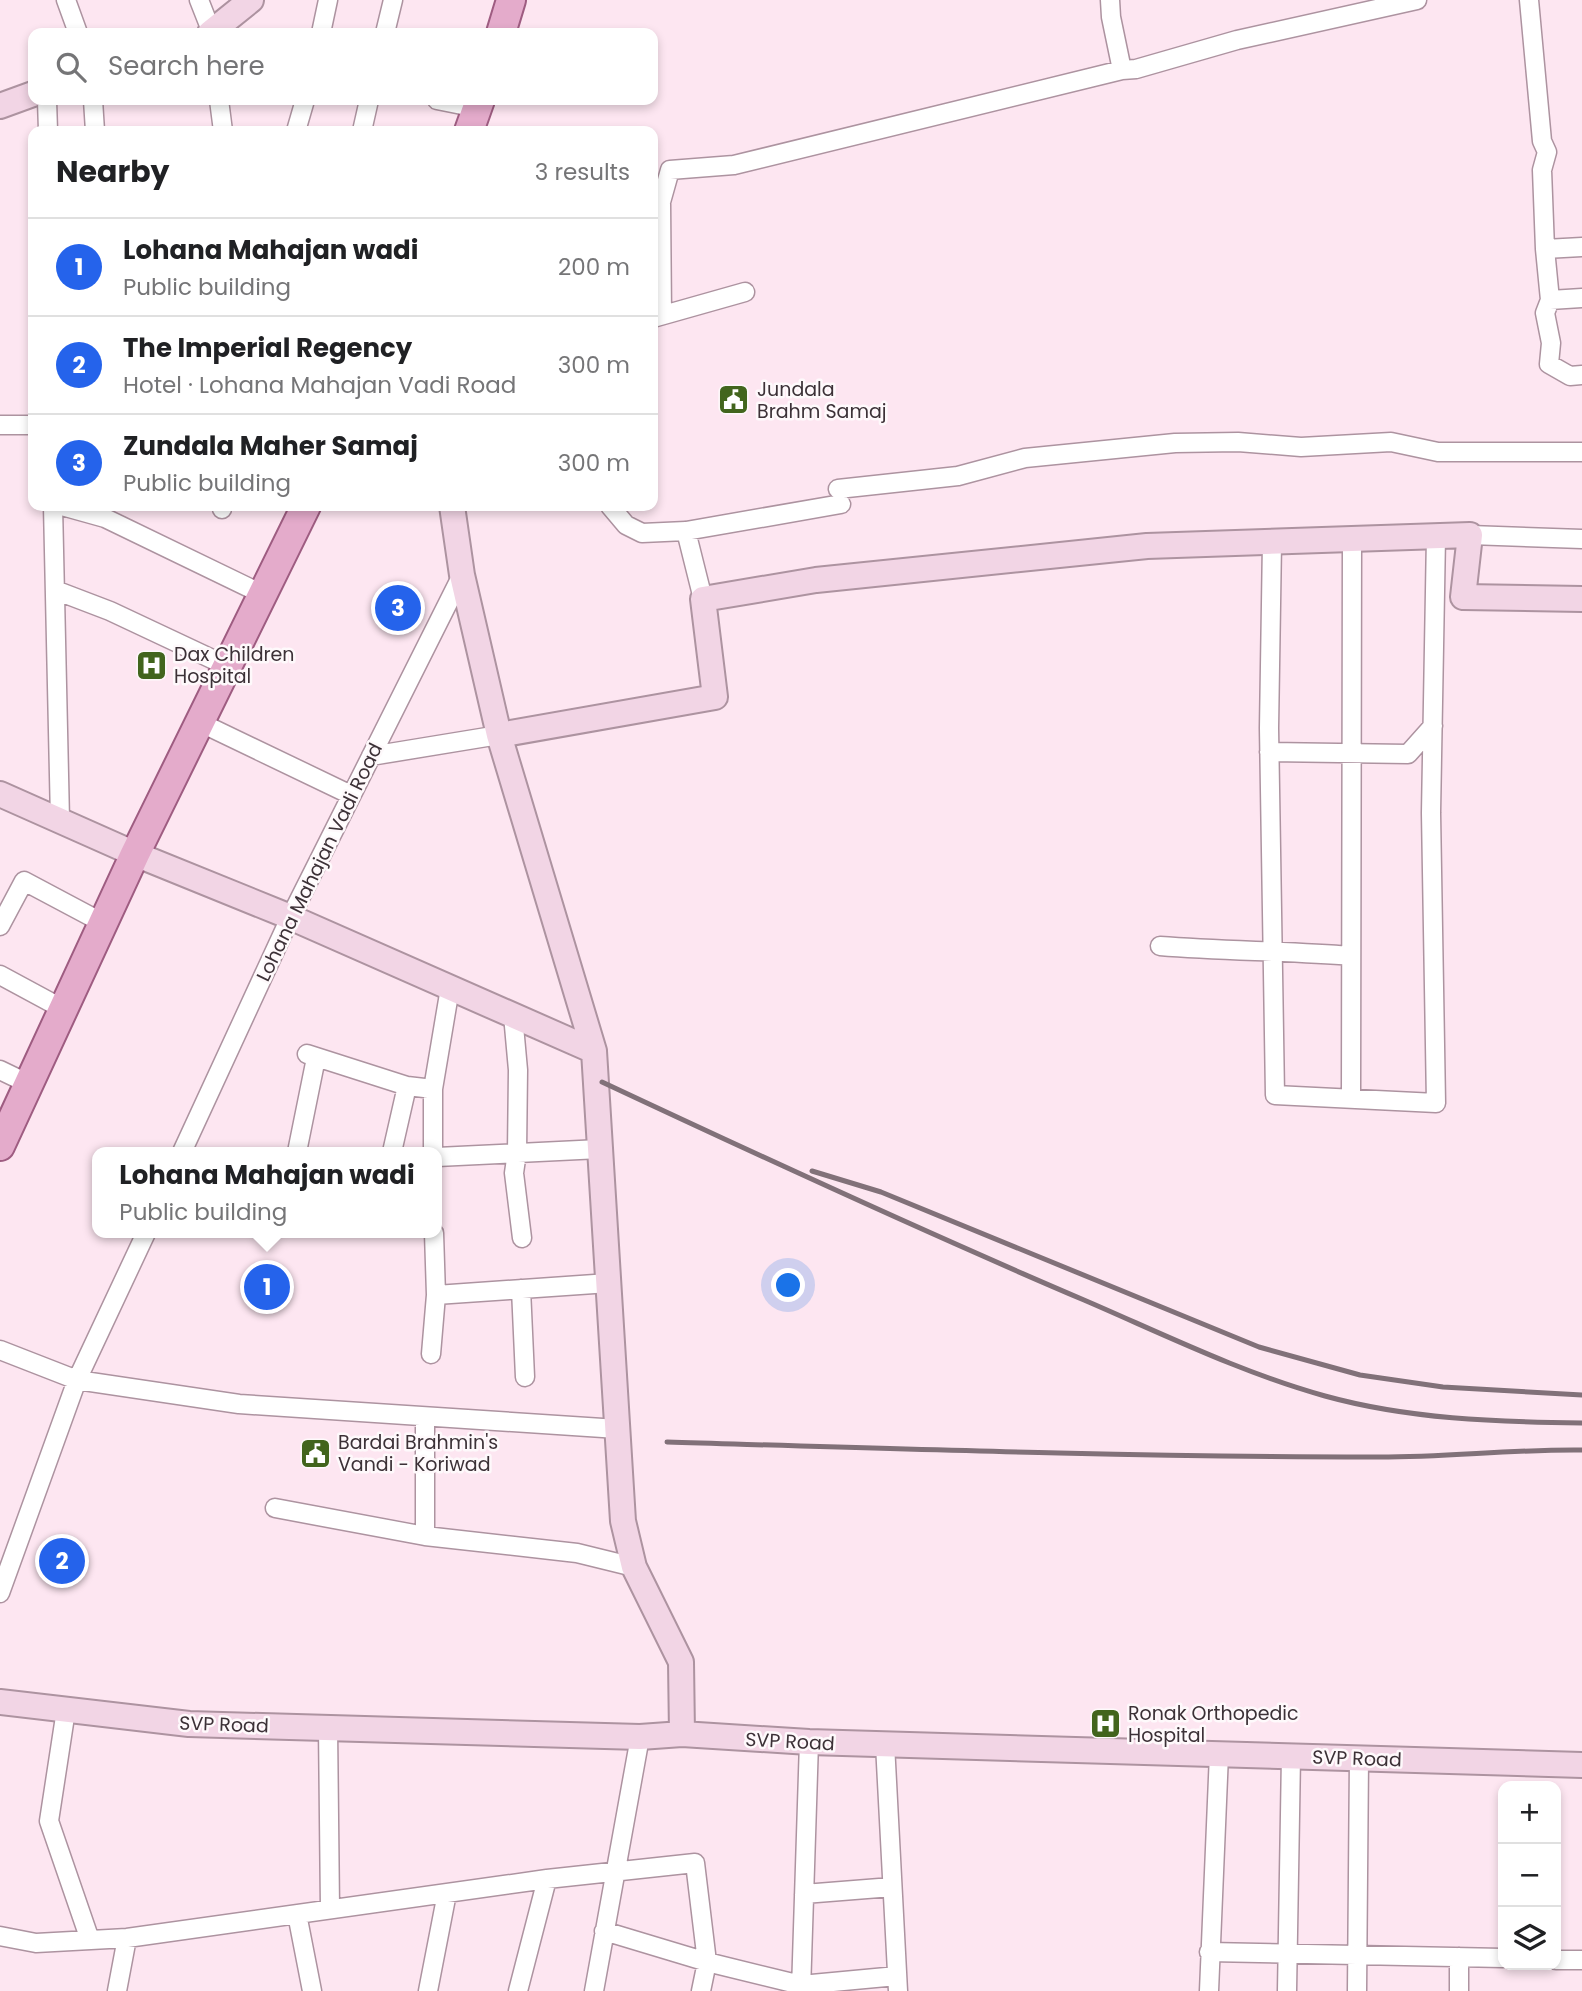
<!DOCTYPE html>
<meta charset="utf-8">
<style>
body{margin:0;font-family:Poppins,sans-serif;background:#f6f6f6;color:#202124}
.controls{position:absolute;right:21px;bottom:21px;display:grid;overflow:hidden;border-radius:14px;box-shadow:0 4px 10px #0003}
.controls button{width:63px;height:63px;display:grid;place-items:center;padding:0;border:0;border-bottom:2px solid #e0e0e0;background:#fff;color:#202124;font:35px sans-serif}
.you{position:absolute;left:789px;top:1286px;width:24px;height:24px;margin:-18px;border:5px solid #fff;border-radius:50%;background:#1a73e8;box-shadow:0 0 0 10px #1a73e833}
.badge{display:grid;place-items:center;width:46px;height:46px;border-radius:50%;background:#2563eb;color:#fff;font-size:23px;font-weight:700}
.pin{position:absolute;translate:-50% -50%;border:4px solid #fff;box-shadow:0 2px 7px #0006}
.popup{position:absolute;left:92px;top:1147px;width:350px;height:91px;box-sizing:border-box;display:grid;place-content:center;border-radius:14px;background:#fff;filter:drop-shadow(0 2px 5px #0005);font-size:23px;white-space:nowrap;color:#757577}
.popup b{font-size:26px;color:#202124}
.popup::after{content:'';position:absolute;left:50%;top:100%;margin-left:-14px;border:14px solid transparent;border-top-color:#fff}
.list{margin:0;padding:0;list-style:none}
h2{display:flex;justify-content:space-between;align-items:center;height:91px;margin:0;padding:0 28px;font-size:30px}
h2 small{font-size:23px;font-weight:400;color:#757577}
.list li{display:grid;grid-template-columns:46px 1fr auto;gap:21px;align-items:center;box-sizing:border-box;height:98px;padding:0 28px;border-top:2px solid #e0e0e0}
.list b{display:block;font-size:26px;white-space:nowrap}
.list p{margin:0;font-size:23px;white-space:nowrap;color:#757577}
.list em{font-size:23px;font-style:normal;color:#757577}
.icon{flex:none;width:38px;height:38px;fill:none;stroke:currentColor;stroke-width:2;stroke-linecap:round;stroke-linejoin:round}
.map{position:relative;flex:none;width:1582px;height:1991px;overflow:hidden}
.search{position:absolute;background:#fff;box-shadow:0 4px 10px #0003;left:28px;top:28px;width:630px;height:77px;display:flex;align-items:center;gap:18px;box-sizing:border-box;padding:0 24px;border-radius:14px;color:#757577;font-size:26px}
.panel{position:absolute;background:#fff;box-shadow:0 4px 10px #0003;left:28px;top:126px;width:630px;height:385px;border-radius:14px}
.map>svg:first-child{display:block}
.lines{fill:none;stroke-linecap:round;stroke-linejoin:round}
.street-casing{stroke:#ad93a0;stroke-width:21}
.secondary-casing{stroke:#ad93a0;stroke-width:28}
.primary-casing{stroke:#9e5c81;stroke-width:32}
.street{stroke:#fff;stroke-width:18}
.secondary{stroke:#f2d5e5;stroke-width:24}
.primary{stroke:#e4abcb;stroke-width:28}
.rail{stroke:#817179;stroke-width:5}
.labels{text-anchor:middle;stroke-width:5;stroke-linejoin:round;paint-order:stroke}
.poi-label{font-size:19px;fill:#3c3137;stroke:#fef9fb;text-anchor:start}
.street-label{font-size:19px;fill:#3c3137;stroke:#fef9fb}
</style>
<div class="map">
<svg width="1582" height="1991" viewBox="0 0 1582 1991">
<rect width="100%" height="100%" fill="#fde6f1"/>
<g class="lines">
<defs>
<path id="street" d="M66,0L78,33
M199,0L212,33
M1110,0L1111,17L1122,70
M1529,0L1542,141L1547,152L1542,170L1545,249L1550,300L1545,313L1551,343L1549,364L1570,376L1582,375
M321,33L328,0
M385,33L393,0
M47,100L48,131
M93,100L95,131
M219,100L223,131
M437,100L477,108
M296,131L305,100
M362,131L369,100
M1545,249L1582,247
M1550,300L1582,298
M662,315L661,202L670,170L734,165L1122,70L1136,69L1237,40L1417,0
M653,318L745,292
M0,425H33
M838,489L958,476L1025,458L1175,443L1238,442L1301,447L1391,442L1438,452H1582
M53,506L60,820
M62,506L105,518L262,594
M222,506V509
M610,506L626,525L642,533L686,531L841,504
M686,531L703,599
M1470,535L1582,539
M1272,542L1269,728L1275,1095L1436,1103L1431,813L1436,536
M55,590L110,611L227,666
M199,722L351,795
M1269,752L1408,754L1433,726
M371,756L499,735
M0,926L24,881L103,923
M1160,946C1224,951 1287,951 1351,956
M0,975L63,1009
M513,1015L518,1070L517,1152L514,1173L522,1238
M307,1054L407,1086L433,1089
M0,1070L29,1084
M1351,1099L1352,539
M182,1152L290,918L462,575
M297,1152L316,1058
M392,1152L407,1086
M433,1152V1089L450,988
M437,1157L600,1149
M521,1289L525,1377
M436,1295L609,1283
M0,1350L77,1380L239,1404L618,1429
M431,1354L436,1295L434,1233
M425,1417V1536
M275,1508L425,1536L577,1553L634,1567
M0,1593L77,1380L146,1233
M66,1710L49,1821L90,1940
M328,1727L330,1909
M885,1744L898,1991
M804,1894L892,1887
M297,1914L312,1991
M604,1931L707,1962L801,1985L897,1976
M0,1936L36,1943L127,1938L547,1879L695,1863L707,1962L701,1991
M1209,1952L1503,1958
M1556,1960H1582
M117,1991L127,1938
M428,1991L447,1893
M518,1991L547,1879
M594,1991L640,1737
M801,1991L809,1742
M1209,1991L1219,1754
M1287,1991L1291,1756
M1357,1991L1359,1758
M1459,1991V1957"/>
<path id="secondary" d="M210,33L251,0
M0,106L33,94
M452,506L462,575L499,735L594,1051L623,1521L634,1567L681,1662L682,1734
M499,735L715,697L703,599L816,580L1147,546L1470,535L1463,597L1582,599
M0,794L135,854L283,914L594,1051
M0,1702L189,1724L640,1737L682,1734L809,1742L1582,1765"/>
<path id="primary" d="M501,33L511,0
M469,131L480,100
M0,1146L135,854L306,506"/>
</defs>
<!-- street casing -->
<use href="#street" class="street-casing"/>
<!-- secondary casing -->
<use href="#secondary" class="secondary-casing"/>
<!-- primary casing -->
<use href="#primary" class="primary-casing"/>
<!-- street -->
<use href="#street" class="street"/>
<!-- secondary -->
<use href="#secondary" class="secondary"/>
<!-- primary -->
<use href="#primary" class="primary"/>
<!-- rail -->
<path class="rail" d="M602,1082C762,1157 922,1231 1084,1300C1163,1334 1242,1373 1325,1396C1408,1419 1496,1422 1582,1423
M812,1171L881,1192L1259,1347L1360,1375L1443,1387L1582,1395
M667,1442C902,1449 1136,1457 1371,1457C1442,1458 1511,1449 1582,1450"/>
</g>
<!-- icons -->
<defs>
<symbol id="civic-square" viewBox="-11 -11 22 22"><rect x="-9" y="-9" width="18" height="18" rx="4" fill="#42651d" stroke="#fef9fb"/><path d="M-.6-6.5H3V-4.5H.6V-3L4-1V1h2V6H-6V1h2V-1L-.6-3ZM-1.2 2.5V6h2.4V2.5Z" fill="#fff"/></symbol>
<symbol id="hospital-square" viewBox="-11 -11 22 22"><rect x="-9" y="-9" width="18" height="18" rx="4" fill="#42651d" stroke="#fef9fb"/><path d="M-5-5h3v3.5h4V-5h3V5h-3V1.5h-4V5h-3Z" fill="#fff"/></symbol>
</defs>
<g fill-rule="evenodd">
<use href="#civic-square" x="716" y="382" width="35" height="35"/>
<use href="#hospital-square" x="134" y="648" width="35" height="35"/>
<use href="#civic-square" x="298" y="1436" width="35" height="35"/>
<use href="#hospital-square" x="1088" y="1706" width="35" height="35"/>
</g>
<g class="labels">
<!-- poi labels -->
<g class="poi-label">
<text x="757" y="396">Jundala<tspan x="757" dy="22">Brahm Samaj</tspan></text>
<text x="174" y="661">Dax Children<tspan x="174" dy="22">Hospital</tspan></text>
<text x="338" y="1449">Bardai Brahmin's<tspan x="338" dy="22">Vandi - Koriwad</tspan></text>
<text x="1128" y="1720">Ronak Orthopedic<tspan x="1128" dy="22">Hospital</tspan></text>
</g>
<!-- street labels -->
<g class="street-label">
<text transform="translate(319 862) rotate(-64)" y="7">Lohana Mahajan Vadi Road</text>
<text transform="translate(224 1724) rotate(2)" y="7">SVP Road</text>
<text transform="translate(790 1741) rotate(3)" y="7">SVP Road</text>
<text transform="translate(1357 1758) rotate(2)" y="7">SVP Road</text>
</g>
</g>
</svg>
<div class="controls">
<button>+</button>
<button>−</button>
<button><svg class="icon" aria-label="layers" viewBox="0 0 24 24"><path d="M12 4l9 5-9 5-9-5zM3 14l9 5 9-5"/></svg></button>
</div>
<div class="you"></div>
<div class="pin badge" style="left:267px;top:1287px">1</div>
<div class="popup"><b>Lohana Mahajan wadi</b>Public building</div>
<div class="pin badge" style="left:62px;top:1561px">2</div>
<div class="pin badge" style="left:398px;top:608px">3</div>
<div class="search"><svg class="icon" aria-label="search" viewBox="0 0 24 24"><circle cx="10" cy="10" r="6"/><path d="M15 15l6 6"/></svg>Search here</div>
<section class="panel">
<h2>Nearby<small>3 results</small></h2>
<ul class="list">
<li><span class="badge">1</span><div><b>Lohana Mahajan wadi</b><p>Public building</p></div><em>200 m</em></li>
<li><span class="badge">2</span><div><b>The Imperial Regency</b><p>Hotel · Lohana Mahajan Vadi Road</p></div><em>300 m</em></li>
<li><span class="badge">3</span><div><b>Zundala Maher Samaj</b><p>Public building</p></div><em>300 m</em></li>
</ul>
</section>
</div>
